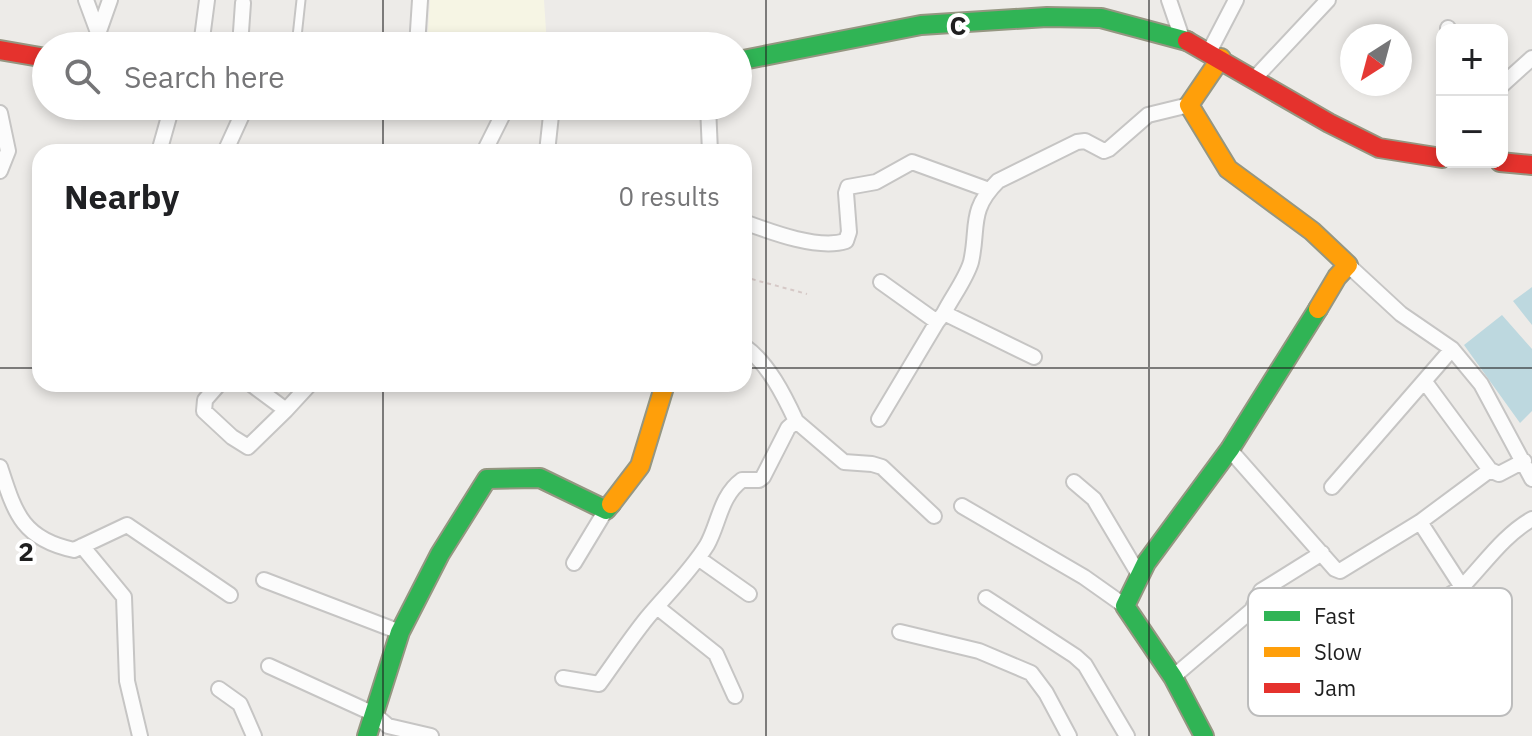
<!DOCTYPE html>
<meta charset="utf-8">
<style>
body{margin:0;font-family:"IBM Plex Sans",sans-serif;background:#f6f6f6;color:#202124}
.controls{position:absolute;right:24px;top:24px;display:grid;overflow:hidden;border-radius:16px;box-shadow:0 4px 12px #0003}
.controls button{width:72px;height:72px;display:grid;place-items:center;padding:0;border:0;border-bottom:2px solid #e0e0e0;background:#fff;color:#202124;font:40px sans-serif}
.compass{position:absolute;left:1340px;top:24px;width:72px;height:72px;border-radius:50%;background:#fff;box-shadow:0 4px 12px #0003;rotate:216deg}
.list{margin:0;padding:0;list-style:none}
h2{display:flex;justify-content:space-between;align-items:center;height:104px;margin:0;padding:0 32px;font-size:34px}
h2 small{font-size:26px;font-weight:400;color:#757577}
.icon{flex:none;width:44px;height:44px;fill:none;stroke:currentColor;stroke-width:2;stroke-linecap:round;stroke-linejoin:round}
.map{position:relative;flex:none;width:1532px;height:736px;overflow:hidden}
.search{position:absolute;background:#fff;box-shadow:0 4px 12px #0003;left:32px;top:32px;width:720px;height:88px;display:flex;align-items:center;gap:20px;box-sizing:border-box;padding:0 28px;border-radius:44px;color:#757577;font-size:30px}
.panel{position:absolute;background:#fff;box-shadow:0 4px 12px #0003;left:32px;top:144px;width:720px;height:248px;border-radius:24px}
.map>svg:first-child{display:block}
.education{fill:#f6f5e4}
.water{fill:#bdd8df}
.lines{fill:none;stroke-linecap:round;stroke-linejoin:round}
.lane-casing{stroke:#c6c5c4;stroke-width:11}
.street-casing{stroke:#c6c5c4;stroke-width:18}
.fast-casing{stroke:#959681;stroke-width:22}
.slow-casing{stroke:#959681;stroke-width:22}
.jam-casing{stroke:#959681;stroke-width:22}
.path{stroke:#d6c9c7;stroke-width:2;stroke-dasharray:4 4;stroke-linecap:butt}
.lane{stroke:#fcfcfc;stroke-width:7}
.street{stroke:#fcfcfc;stroke-width:14}
.fast{stroke:#30b455;stroke-width:18}
.slow{stroke:#ff9f0a;stroke-width:18}
.jam{stroke:#e5322d;stroke-width:18}
.grid{fill:none;stroke:#1f1f1f;stroke-width:2;stroke-opacity:0.55}
.key{fill:#fff;stroke:#bcbcbc;stroke-width:2}
.key-label{font-size:22px;fill:#1f1f1f}
.grid-label{font-size:26px;text-anchor:middle;font-weight:bold;fill:#1f1f1f;stroke:#fff;stroke-width:8;stroke-linejoin:round;paint-order:stroke}
</style>
<div class="map">
<svg width="1532" height="736" viewBox="0 0 1532 736">
<rect width="100%" height="100%" fill="#edebe8"/>
<!-- education -->
<path class="education" d="M430,0H544L547,46H427Z"/>
<!-- water -->
<path class="water" d="M1532,287V325L1513,301Z
M1502,315L1532,349V411L1520,423L1464,345Z"/>
<g class="lines">
<defs>
<path id="lane" d="M296,46L301,0"/>
<path id="street" d="M86,0L103,46
M1169,0L1182,38
M1448,28L1449,30
M98,34L110,0
M201,46L207,0
M240,46L243,3
M417,46L420,0
M1209,52L1236,0
M1254,79L1328,0
M1502,85L1532,58
M708,106L710,152
M0,113L8,151L0,171
M159,152L172,106
M225,152L246,106
M484,152L507,106
M547,152L552,106
M744,222C771,232 818,250 846,241L849,232L846,193L848,187L876,182L912,162L989,190
M1348,265L1401,314L1452,349L1481,384L1532,479
M881,282L937,322L944,313L1034,357
M944,313C952,297 966,279 971,262C979,227 968,211 998,181L1077,142L1085,141L1104,151L1109,149L1148,115L1189,105
M744,346C768,363 784,395 796,421
M1425,382L1490,470L1499,474L1524,461
M219,384L205,400L204,411L232,437L248,447L286,410
M251,384L286,410L310,384
M879,419L937,322
M1230,450L1335,569L1340,571L1420,522L1490,470
M0,467C15,513 22,539 74,550L127,525L230,595
M1074,482L1094,499L1138,573
M1332,487L1452,349
M962,506L1084,577L1125,606
M82,546L124,597L127,681L140,736
M698,558L749,594
M574,563L606,510
M264,580L400,632
M1462,587C1485,563 1504,535 1532,519
M986,598L1075,656L1085,665L1127,736
M657,607L716,654L735,696
M900,632L979,651L1031,673L1046,693L1069,736
M1370,647L1462,587L1420,522
M269,666L374,714L388,726L431,736
M1173,677L1252,610L1261,591L1322,553
M563,678L599,684C615,662 630,639 647,618C667,594 690,572 707,545C719,524 720,496 742,480H759L763,477L788,428L796,421L844,462L872,464L882,467L934,516
M219,689L240,704L254,736"/>
<path id="fast" d="M738,61L921,25L1047,17L1101,18L1187,41
M367,736L400,632L440,554L487,479L540,478L606,510L611,504
M1204,736L1173,677L1125,606L1146,563L1230,449L1318,309"/>
<path id="slow" d="M1221,58L1189,105L1228,169L1312,231L1348,265L1337,277L1318,309
M611,504L640,466L665,384"/>
<path id="jam" d="M1187,41L1329,123L1379,148L1442,158
M0,50L46,58
M1500,162L1532,165"/>
</defs>
<!-- lane casing -->
<use href="#lane" class="lane-casing"/>
<!-- street casing -->
<use href="#street" class="street-casing"/>
<!-- fast casing -->
<use href="#fast" class="fast-casing"/>
<!-- slow casing -->
<use href="#slow" class="slow-casing"/>
<!-- jam casing -->
<use href="#jam" class="jam-casing"/>
<!-- path -->
<path class="path" d="M744,277L807,294"/>
<!-- lane -->
<use href="#lane" class="lane"/>
<!-- street -->
<use href="#street" class="street"/>
<!-- fast -->
<use href="#fast" class="fast"/>
<!-- slow -->
<use href="#slow" class="slow"/>
<!-- jam -->
<use href="#jam" class="jam"/>
</g>
<!-- grid -->
<path class="grid" d="M383,0V46M766,0V736M1149,0V736M383,106V152M0,368H40M744,368H1532M383,384V736"/>
<!-- legend -->
<rect x="1248" y="588" width="264" height="128" rx="12" class="key"/>
<rect x="1264" y="611" width="36" height="10" fill="#30b455"/>
<rect x="1264" y="647" width="36" height="10" fill="#ff9f0a"/>
<rect x="1264" y="683" width="36" height="10" fill="#e5322d"/>
<g class="key-label">
<text x="1314" y="624">Fast</text>
<text x="1314" y="660">Slow</text>
<text x="1314" y="696">Jam</text>
</g>
<g class="grid-label">
<text x="958" y="35">C</text>
<text x="26" y="561">2</text>
</g>
</svg>
<div class="controls">
<button>+</button>
<button>−</button>
</div>
<svg class="compass" viewBox="-18 -18 36 36"><path d="M0-13l5 13h-10z" fill="#e53935"/><path d="M0 13l5-13h-10z" fill="#757577"/></svg>
<div class="search"><svg class="icon" aria-label="search" viewBox="0 0 24 24"><circle cx="10" cy="10" r="6"/><path d="M15 15l6 6"/></svg>Search here</div>
<section class="panel">
<h2>Nearby<small>0 results</small></h2>
<ul class="list">
</ul>
</section>
</div>
